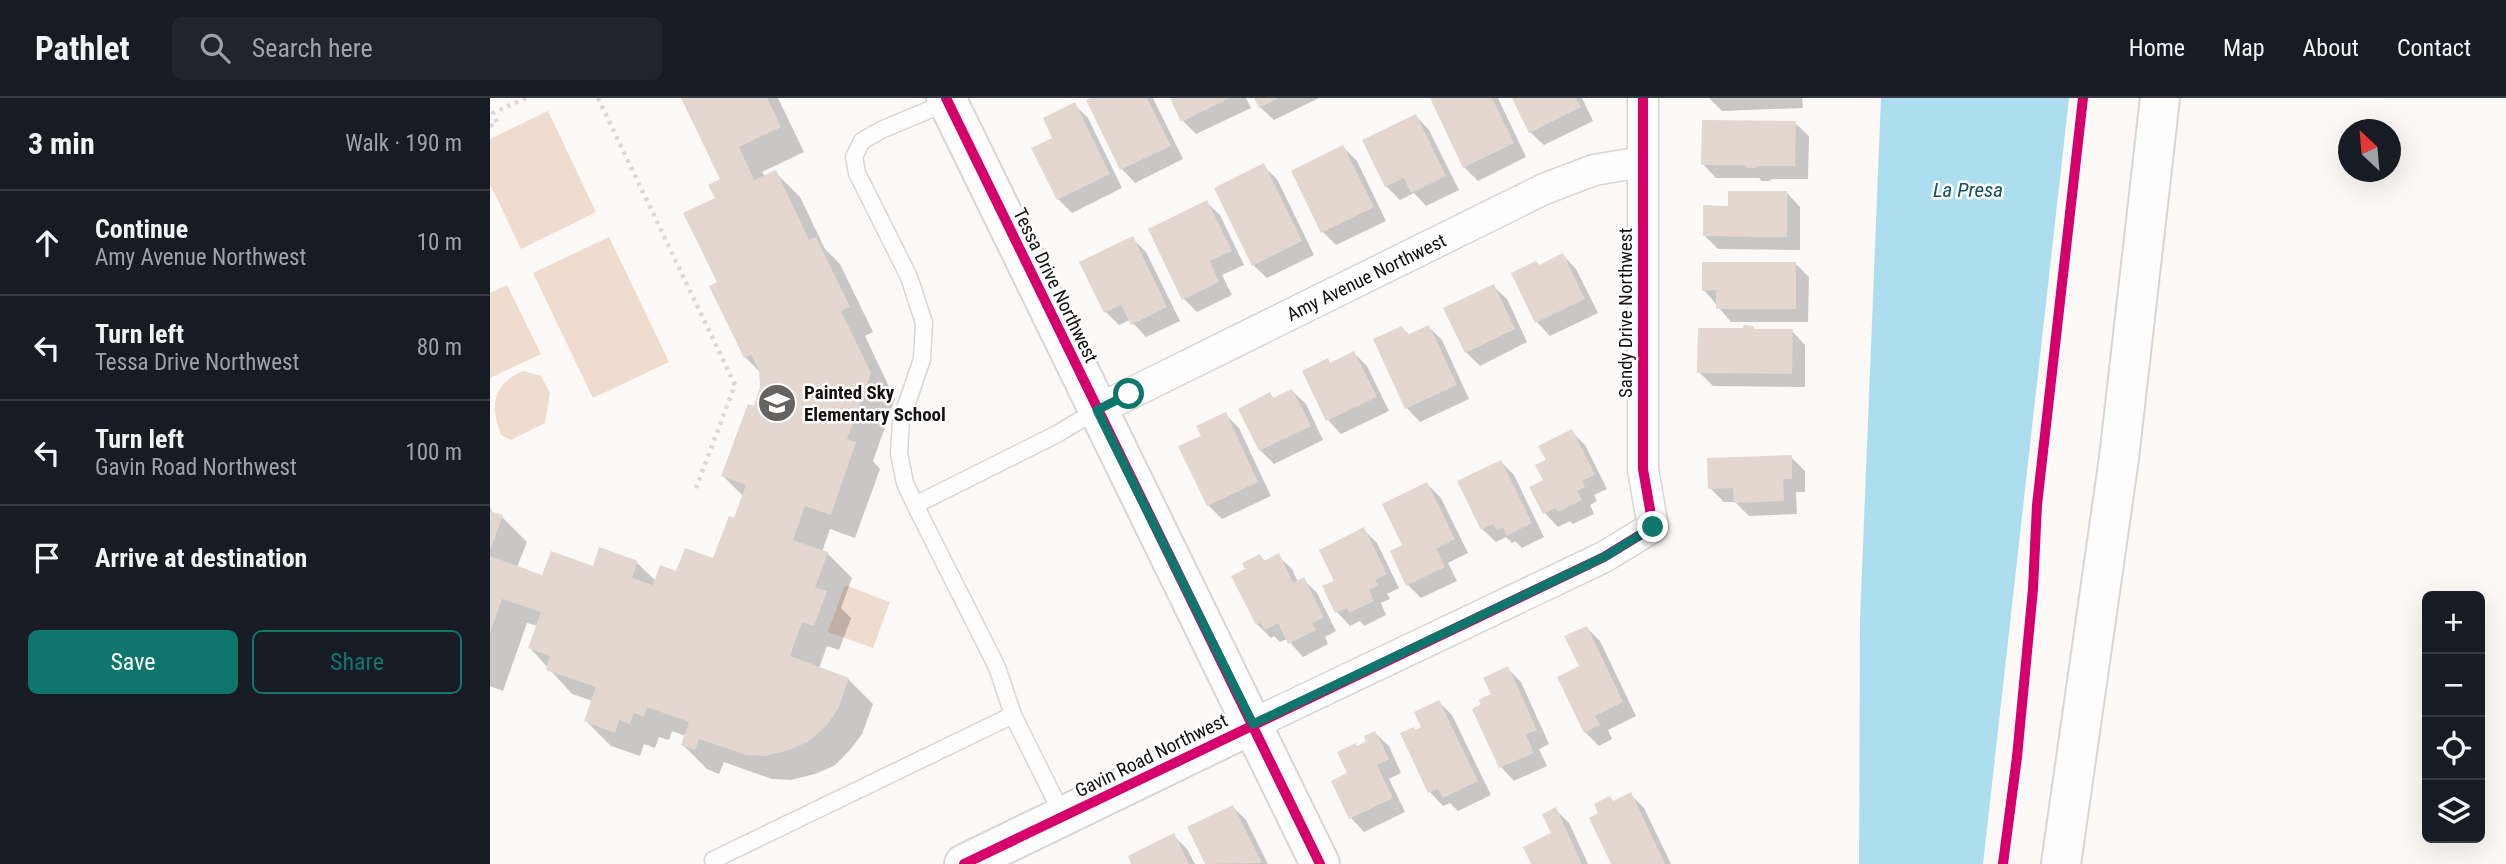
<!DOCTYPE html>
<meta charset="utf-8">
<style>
body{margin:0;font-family:"Roboto Condensed",sans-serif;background:#20242c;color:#f1f3f6}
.controls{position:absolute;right:21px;bottom:21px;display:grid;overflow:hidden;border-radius:10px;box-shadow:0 7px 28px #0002}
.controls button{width:63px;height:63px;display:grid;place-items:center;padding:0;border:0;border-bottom:2px solid #363941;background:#171b24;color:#f1f3f6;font:35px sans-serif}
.compass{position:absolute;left:1848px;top:21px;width:63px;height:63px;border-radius:50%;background:#171b24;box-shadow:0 7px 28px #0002;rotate:334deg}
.stop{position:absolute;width:21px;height:21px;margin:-16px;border:5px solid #0f766e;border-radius:50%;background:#fff}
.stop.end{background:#0f766e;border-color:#fff;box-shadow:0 2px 7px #0008}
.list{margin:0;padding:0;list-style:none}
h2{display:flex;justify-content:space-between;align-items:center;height:91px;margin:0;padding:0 28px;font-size:30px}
h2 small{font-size:23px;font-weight:400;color:#9ea1a6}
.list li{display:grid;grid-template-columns:46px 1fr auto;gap:21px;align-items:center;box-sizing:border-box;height:105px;padding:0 28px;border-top:2px solid #363941}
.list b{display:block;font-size:26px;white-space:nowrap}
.list p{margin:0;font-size:23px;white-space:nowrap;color:#9ea1a6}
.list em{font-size:23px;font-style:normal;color:#9ea1a6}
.actions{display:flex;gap:14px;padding:21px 28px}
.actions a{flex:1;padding:16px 0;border:2px solid #0f766e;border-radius:10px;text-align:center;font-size:24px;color:#0f766e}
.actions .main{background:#0f766e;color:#fff}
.icon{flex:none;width:38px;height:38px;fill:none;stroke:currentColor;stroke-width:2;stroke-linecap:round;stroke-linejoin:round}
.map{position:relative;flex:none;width:2016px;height:766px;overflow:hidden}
header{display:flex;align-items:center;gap:42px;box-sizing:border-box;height:98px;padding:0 35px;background:#171b24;border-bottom:2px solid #363941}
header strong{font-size:33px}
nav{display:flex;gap:38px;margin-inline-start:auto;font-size:24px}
.search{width:490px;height:63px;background:#20242c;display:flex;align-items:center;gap:18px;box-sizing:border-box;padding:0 24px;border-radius:10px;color:#9ea1a6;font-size:26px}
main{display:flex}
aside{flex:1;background:#171b24}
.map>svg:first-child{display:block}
.green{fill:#f0dbcf}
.water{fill:#addeef}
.shadow{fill:#0003}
.building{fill:#e3d7d0}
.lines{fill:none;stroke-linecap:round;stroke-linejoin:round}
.lane-casing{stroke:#d8d6d5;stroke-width:19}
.street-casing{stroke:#d8d6d5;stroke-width:33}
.secondary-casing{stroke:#d8d6d5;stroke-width:42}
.highway-casing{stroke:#d8d6d5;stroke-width:42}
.path{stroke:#dad9d8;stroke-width:4.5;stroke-dasharray:3.5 5;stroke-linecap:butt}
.lane{stroke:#fffefe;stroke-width:16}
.street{stroke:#fffefe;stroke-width:30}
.secondary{stroke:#fffefe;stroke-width:38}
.highway{stroke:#fffefe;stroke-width:38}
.cycleway-casing{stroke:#fff;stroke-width:15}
.cycleway{stroke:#d6006c;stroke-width:10}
.route{stroke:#0f766e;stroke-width:9}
.labels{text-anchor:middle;stroke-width:5;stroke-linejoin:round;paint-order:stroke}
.street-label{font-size:19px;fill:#13100f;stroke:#fff}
.poi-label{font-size:19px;font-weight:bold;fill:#13100f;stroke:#fff;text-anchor:start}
.water-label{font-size:21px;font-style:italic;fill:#145062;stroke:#fff}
</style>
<header>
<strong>Pathlet</strong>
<div class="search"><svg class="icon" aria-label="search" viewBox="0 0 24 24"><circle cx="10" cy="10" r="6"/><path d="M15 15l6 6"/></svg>Search here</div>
<nav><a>Home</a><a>Map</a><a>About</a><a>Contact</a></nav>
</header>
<main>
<aside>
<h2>3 min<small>Walk · 190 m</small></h2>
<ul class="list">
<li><svg class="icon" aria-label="ahead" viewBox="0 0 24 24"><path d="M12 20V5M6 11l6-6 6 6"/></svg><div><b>Continue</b><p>Amy Avenue Northwest</p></div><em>10 m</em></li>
<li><svg class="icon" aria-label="left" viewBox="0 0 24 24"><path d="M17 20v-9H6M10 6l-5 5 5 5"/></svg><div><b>Turn left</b><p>Tessa Drive Northwest</p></div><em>80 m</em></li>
<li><svg class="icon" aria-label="left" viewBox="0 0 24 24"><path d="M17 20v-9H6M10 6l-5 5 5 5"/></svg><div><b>Turn left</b><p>Gavin Road Northwest</p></div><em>100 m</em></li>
<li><svg class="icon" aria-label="arrive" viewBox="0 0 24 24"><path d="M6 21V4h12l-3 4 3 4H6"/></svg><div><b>Arrive at destination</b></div></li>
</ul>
<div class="actions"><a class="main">Save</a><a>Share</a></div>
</aside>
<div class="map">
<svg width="2016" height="766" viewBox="0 0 2016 766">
<rect width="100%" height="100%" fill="#fcf9f7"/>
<!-- green -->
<path class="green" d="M58,13L106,114L31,151L0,86V41Z
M119,139L179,264L103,300L43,175Z
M17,187L51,256L0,280V195Z
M33,273L51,278L60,295L55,325L21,342L11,337C0,308 2,286 33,273Z
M355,487L400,504L383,550L338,534Z"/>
<!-- water -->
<path class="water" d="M1391,0H1579L1493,766H1369L1370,522Z"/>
<!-- shadow -->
<path class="shadow" d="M193,0H288L314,54L272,74L275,79L285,74L310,99L335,151L350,166L383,234L375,238L405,301L383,363L390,371L365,440L340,431L332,454L337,455L362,480L351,510L361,520L349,552L337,548L329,570L358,581L383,606L372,636L360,652L344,668L325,676L301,682L282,681L234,664L229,676L217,671L193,647L196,638L182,633L179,642L169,639L165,650L154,646L150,658L121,648L96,623L103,603L82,596L40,550L48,528L37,525L13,593L0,588V409L3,416L12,419L37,444L27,469L53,479L147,465L166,483L224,462L245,422L254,399L233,378L265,310L272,290L271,275L255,259L229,185L227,100L232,82Z
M604,0H663L693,61L645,85L632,71Z
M682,0H756L761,10L706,36L693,23Z
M766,0H829L784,22L770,9Z
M944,0H1008L1036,59L988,83L974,69Z
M1024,0H1092L1103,23L1054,47L1040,34Z
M1219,0H1312L1313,10L1232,13Z
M584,6L598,20L632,90L582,115L568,101L565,41Z
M926,18L939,32L969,92L936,108L924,95L910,102L896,88Z
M1305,25L1319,38L1318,81H1282L1279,83H1272L1269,80H1226L1213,66Z
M853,49L867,63L896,123L846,147L833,134Z
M773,68L787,81L824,157L777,180L763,167Z
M1297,95L1310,109V152L1228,151L1215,138L1240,109Z
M716,104L730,117L754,167L732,177L742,197L707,214L694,201Z
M642,140L656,154L690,223L656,239L640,222L629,227L616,214Z
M1073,157L1086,171L1108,215L1060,238L1047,224L1023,176L1050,168Z
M1305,165L1319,179L1318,224H1241L1214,192Z
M1003,188L1017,201L1037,244L990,268L976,254Z
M939,229L952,242L979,301L930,324L917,310L912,230L920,238Z
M1265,233H1302L1315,247V289L1223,288L1209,274Z
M864,255L877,268L899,313L851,336L838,322L814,273L837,262L841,266Z
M802,293L816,306L833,342L784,366L770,352L780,296L785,301Z
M735,316L749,330L781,398L732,421L718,407Z
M1081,333L1095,347L1117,391L1104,397L1107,403L1100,407L1104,416L1083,426L1080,423L1068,429L1055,415V383L1058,363Z
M1301,359L1315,373V394H1306L1307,416L1259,418L1245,404H1234L1220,390Z
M1011,364L1024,377L1054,439L1032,450L1025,443L1022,445L1016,439L1006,444L992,431Z
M937,386L951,400L978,455L958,465L967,483L931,500L918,487L914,448Z
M874,432L887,445L909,490L897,496L900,501L891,505L896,517L874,528L870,523L860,528L847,514L846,483Z
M770,458L776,464L788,458L802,471L808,484L813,481L827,495L846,533L835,539L838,546L813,559L797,541L790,544L784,538L781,540L767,526L758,472Z
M1097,530L1110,543L1146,618L1118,632L1122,641L1109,648L1095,634L1091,569Z
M1017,570L1031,584L1059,646L1049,651L1057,668L1024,683L1011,669L984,611L993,607L1003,597Z
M949,604L962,617L1001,697L968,713L960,705L953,708L940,694L926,634L934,630Z
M885,635L899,648L911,675L899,681L915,714L874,734L861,720L859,676L868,649L879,644Z
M1140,696L1154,710L1181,766H1123Z
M743,709L756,722L778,766H717L699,730Z
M1066,712L1079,725L1098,766H1043L1064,736Z
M684,738L697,751L705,766H643Z"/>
<!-- building -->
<path class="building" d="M191,0H277L291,29L249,49L264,82L286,72L319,142L326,139L360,209L351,213L381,275L357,341L366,344L341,417L315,408L303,442L338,454L325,490L337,493L324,528L312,524L300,558L359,580L348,611L336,628L319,643L300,652L275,658L256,657L209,641L205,652L191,647L199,624L157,609L154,619L144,615L140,626L129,622L125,635L94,623L106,589L56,572L60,558L38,550L51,514L12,501L0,535V458L52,477L61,453L103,468L109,449L148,463L142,480L163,487L170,467L186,473L195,450L223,460L239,418L244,420L256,387L231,378L258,306L264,308L270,289L269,272L261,257L254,260L219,188L227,184L193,115L225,100L218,87L230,81Z
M600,0H657L681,48L630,72L596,2Z
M680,0H740L691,24Z
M764,0H789L769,10Z
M940,0H1002L1024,45L973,70Z
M1022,0H1086L1091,9L1039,35Z
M585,4L620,76L567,102L541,50L562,40L553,20Z
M926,16L956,78L921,95L914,80L895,89L872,42Z
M1212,22L1306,23L1305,68H1268L1265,70H1257L1255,67H1211Z
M853,47L884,109L831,135L801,73Z
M774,65L812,143L762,168L724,90Z
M1238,93H1297V139L1213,138V107L1238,108Z
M717,102L742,153L720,163L729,184L692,202L658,131Z
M643,138L677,209L641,227L631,207L614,215L589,164Z
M1073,155L1095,201L1045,225L1021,175L1046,163L1049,167Z
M1212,164H1306V211H1226V192L1212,193Z
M1004,186L1025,231L975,255L953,210Z
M939,227L967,287L915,311L883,241L912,228L917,237Z
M1255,227L1263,228L1265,231H1303L1302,276L1207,275L1208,230H1252Z
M864,253L887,299L836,323L812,273L838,260L840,265Z
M802,291L821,328L769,353L748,311L780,294L783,300Z
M736,314L768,384L717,408L688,348L711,338L706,328Z
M1082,331L1105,377L1092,383L1095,389L1087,393L1092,402L1068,414L1066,410L1053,416L1039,389L1053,382L1045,367L1056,362L1048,348Z
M1302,357V381H1293L1294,403L1244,405L1243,390L1218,391L1217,360Z
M1011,362L1042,425L1017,438L1013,429L1007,433L1003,426L991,432L967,383Z
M937,384L965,441L946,451L955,469L916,488L900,453L912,447L892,406Z
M0,413L13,417L0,452Z
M874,429L897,476L885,482L888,487L879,492L884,503L859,515L857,510L845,515L832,488L844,483L829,452Z
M789,455L803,485L814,479L834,520L822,525L826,532L798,546L788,525L775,532L771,525L766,527L741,478L755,471L752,465L770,456L774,463Z
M1097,528L1133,604L1105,618L1110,627L1094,635L1067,579L1089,568L1074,538Z
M1018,568L1047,632L1036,637L1044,655L1009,670L982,611L991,606L988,602L1001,596L993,580Z
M949,602L988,683L953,700L948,691L938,695L910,635L924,629L925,632L931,629L924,614Z
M885,633L899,661L887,667L903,700L859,721L841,683L857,675L847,654L866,645L867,648L876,643L874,638Z
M1141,694L1175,766H1121L1099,720L1108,715L1104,706L1120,698L1123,703Z
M743,707L772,765L715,766L697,729Z
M1066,709L1092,766H1041L1033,749L1061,735L1052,716Z
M684,735L699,766H641L638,758Z"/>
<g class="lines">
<defs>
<path id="lane" d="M425,407L415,385L409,355L411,323L432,261L434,225L419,179L367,75L364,59L372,43L391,32L458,4
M523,617L507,569L425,407L567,336L607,312
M223,762L523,617L573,718"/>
<path id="street" d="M607,312L1054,91L1104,72L1152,64
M763,626L1114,459L1163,429L1153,371V0"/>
<path id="secondary" d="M456,0L830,766
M474,766L763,626"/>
<path id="highway" d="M1571,766L1629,360L1670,0"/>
</defs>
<!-- lane casing -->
<use href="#lane" class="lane-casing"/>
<!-- street casing -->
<use href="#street" class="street-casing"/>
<!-- secondary casing -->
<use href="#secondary" class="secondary-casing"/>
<!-- highway casing -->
<use href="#highway" class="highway-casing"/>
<!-- path -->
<path class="path" d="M108,0L245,287L206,390
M0,28L7,25L3,15L36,0"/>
<!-- lane -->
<use href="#lane" class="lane"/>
<!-- street -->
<use href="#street" class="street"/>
<!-- secondary -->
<use href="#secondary" class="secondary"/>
<!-- highway -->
<use href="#highway" class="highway"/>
<defs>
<path id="cycleway" d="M456,0L830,766
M474,766L1114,459L1163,429L1153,371V0
M1513,766L1527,659L1543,491L1547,407L1593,0"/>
</defs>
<!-- cycleway casing -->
<use href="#cycleway" class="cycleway-casing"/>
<!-- cycleway -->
<use href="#cycleway" class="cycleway"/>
</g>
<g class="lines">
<!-- route -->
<path class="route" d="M639,296L607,312L763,626L1114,459L1163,429"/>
</g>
<!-- icons -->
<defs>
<symbol id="school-disc" viewBox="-11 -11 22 22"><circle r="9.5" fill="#656260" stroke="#fff"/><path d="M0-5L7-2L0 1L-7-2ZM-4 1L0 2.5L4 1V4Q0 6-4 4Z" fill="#fff"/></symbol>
</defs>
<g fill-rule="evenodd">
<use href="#school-disc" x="265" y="283" width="44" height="44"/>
</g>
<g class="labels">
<!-- street labels -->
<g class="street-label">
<text transform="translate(876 179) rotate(-26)" y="7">Amy Avenue Northwest</text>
<text transform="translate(566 187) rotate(64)" y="7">Tessa Drive Northwest</text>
<text transform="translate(1135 215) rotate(-90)" y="7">Sandy Drive Northwest</text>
<text transform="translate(661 657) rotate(-26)" y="7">Gavin Road Northwest</text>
</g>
<!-- poi labels -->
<g class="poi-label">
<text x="314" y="301">Painted Sky<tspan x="314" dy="22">Elementary School</tspan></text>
</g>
<!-- water labels -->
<g class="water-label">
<text x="1478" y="99">La Presa</text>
</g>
</g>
</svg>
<div class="controls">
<button>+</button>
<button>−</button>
<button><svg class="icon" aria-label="locate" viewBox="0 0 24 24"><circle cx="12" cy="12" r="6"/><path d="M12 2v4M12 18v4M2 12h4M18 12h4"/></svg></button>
<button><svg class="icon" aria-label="layers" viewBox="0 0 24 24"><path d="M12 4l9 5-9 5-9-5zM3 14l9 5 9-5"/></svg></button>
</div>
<svg class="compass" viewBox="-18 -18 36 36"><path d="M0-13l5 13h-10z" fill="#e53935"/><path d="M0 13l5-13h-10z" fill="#9ea1a6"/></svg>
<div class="stop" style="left:639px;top:296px"></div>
<div class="stop end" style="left:1163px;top:429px"></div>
</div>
</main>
